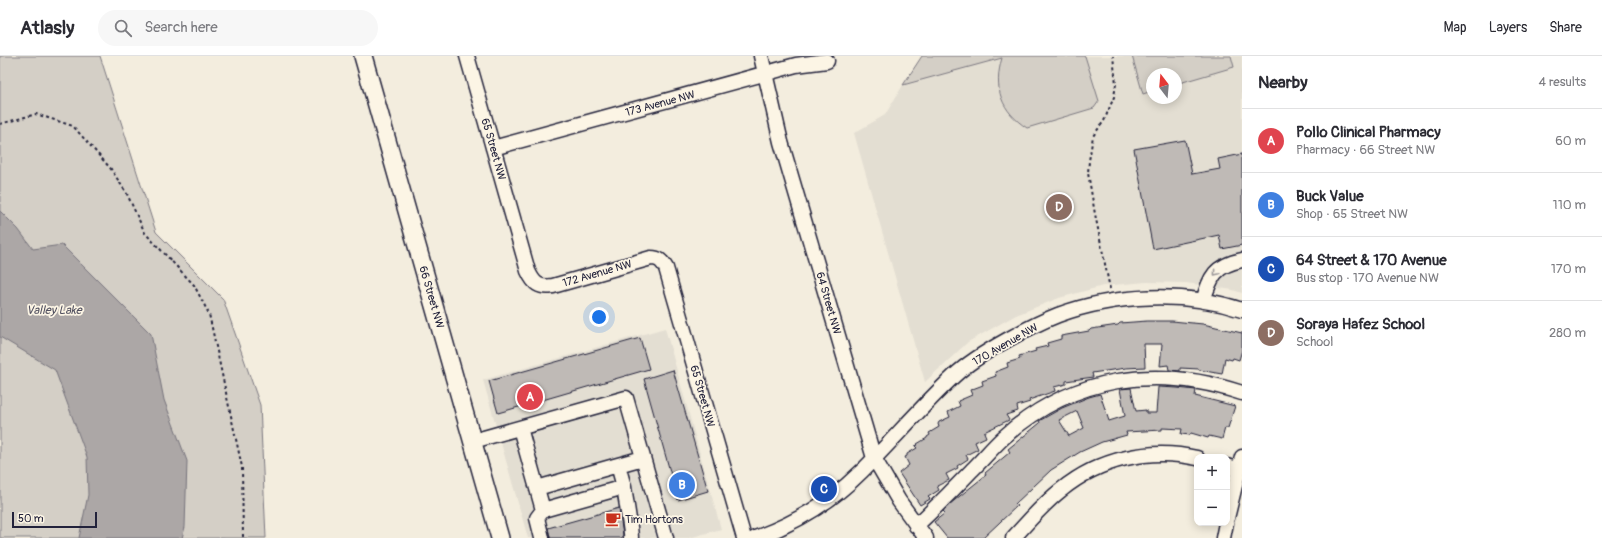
<!DOCTYPE html>
<meta charset="utf-8">
<style>
body{margin:0;font-family:Pangolin,sans-serif;background:#f7f7f7;color:#2b2b33}
.controls{position:absolute;right:12px;bottom:12px;display:grid;overflow:hidden;border-radius:8px;box-shadow:0 2px 10px #0003}
.controls button{width:36px;height:36px;display:grid;place-items:center;padding:0;border:0;border-bottom:1px solid #e1e1e2;background:#fff;color:#2b2b33;font:20px sans-serif}
.compass{position:absolute;left:1146px;top:12px;width:36px;height:36px;border-radius:50%;background:#fff;box-shadow:0 2px 10px #0003;rotate:344deg}
.scale{position:absolute;left:12px;bottom:10px;width:85px;box-sizing:border-box;padding-left:4px;border:2px solid #22223b;border-top:0;font-size:11px;line-height:14px;white-space:nowrap;color:#22223b;-webkit-text-stroke:3px #fcf5e5;paint-order:stroke}
.you{position:absolute;left:599px;top:261px;width:14px;height:14px;margin:-10px;border:3px solid #fff;border-radius:50%;background:#1a73e8;box-shadow:0 0 0 6px #1a73e833}
.badge{display:grid;place-items:center;width:26px;height:26px;border-radius:50%;background:#db2777;color:#fff;font-size:13px;font-weight:700}
.pin{position:absolute;translate:-50% -50%;border:2px solid #fff;box-shadow:0 1px 4px #0006}
.list{margin:0;padding:0;list-style:none}
h2{display:flex;justify-content:space-between;align-items:center;height:52px;margin:0;padding:0 16px;font-size:17px}
h2 small{font-size:13px;font-weight:400;color:#7c7c81}
.list li{display:grid;grid-template-columns:26px 1fr auto;gap:12px;align-items:center;box-sizing:border-box;height:64px;padding:0 16px;border-top:1px solid #e1e1e2}
.list b{display:block;font-size:15px;white-space:nowrap}
.list p{margin:0;font-size:13px;white-space:nowrap;color:#7c7c81}
.list em{font-size:13px;font-style:normal;color:#7c7c81}
.icon{flex:none;width:22px;height:22px;fill:none;stroke:currentColor;stroke-width:2;stroke-linecap:round;stroke-linejoin:round}
.map{position:relative;flex:none;width:1242px;height:482px;overflow:hidden}
header{display:flex;align-items:center;gap:24px;box-sizing:border-box;height:56px;padding:0 20px;background:#fff;border-bottom:1px solid #e1e1e2}
header strong{font-size:19px}
nav{display:flex;gap:22px;margin-inline-start:auto;font-size:14px}
.search{width:280px;height:36px;background:#f7f7f7;display:flex;align-items:center;gap:10px;box-sizing:border-box;padding:0 14px;border-radius:22px;color:#7c7c81;font-size:15px}
main{display:flex}
aside{flex:1;background:#fff}
.map>svg:first-child{display:block}
.built{fill:#e3ded2;fill-rule:evenodd}
.green{fill:#d4cfc6;stroke:#7b7880}
.water{fill:#aca7a6;stroke:#75727b}
.building{fill:#bfbab6;stroke:#22223b;fill-rule:evenodd}
.lines{fill:none;stroke-linecap:round;stroke-linejoin:round}
.minor-casing{stroke:#22223b;stroke-width:17}
.major-casing{stroke:#22223b;stroke-width:20}
.path{stroke:#22223b;stroke-width:2;stroke-dasharray:3 3;stroke-linecap:butt}
.minor{stroke:#fcf5e5;stroke-width:14}
.major{stroke:#fcf5e5;stroke-width:17}
.oneway{stroke:#9a9698}
.labels{text-anchor:middle;stroke-width:3.5;stroke-linejoin:round;paint-order:stroke}
.street-label{font-size:11px;fill:#22223b;stroke:#fcf5e5}
.poi-label{font-size:11px;fill:#22223b;stroke:#fcf5e5;text-anchor:start}
.water-label{font-size:12px;font-style:italic;fill:#525160;stroke:#fcf5e5}
</style>
<header>
<strong>Atlasly</strong>
<div class="search"><svg class="icon" aria-label="search" viewBox="0 0 24 24"><circle cx="10" cy="10" r="6"/><path d="M15 15l6 6"/></svg>Search here</div>
<nav><a>Map</a><a>Layers</a><a>Share</a></nav>
</header>
<main>
<div class="map">
<svg width="1242" height="482" viewBox="0 0 1242 482">
<rect width="100%" height="100%" fill="#f3edde"/>
<filter id="ink" filterUnits="userSpaceOnUse"><feTurbulence type="fractalNoise" baseFrequency=".025" numOctaves="2"/><feDisplacementMap in="SourceGraphic" scale="8" xChannelSelector="R" yChannelSelector="G"/><feConvolveMatrix kernelMatrix="1 2 1 2 8 2 1 2 1" color-interpolation-filters="sRGB"/></filter>
<g filter="url(#ink)">
<!-- built -->
<path class="built" d="M1009,0H1242V237L1233,234L1186,227L1146,226L1103,230L1059,242L1016,259L968,286L925,326L854,77L885,59L903,29ZM1152,18H1176V42H1152Z
M665,272L721,473L689,482H528L483,324Z"/>
<!-- green -->
<path class="green" d="M0,0H100L156,176L223,243L260,349L266,482H0Z
M922,0H1085L1099,45L1094,52L1027,72C1001,55 993,32 1002,2L903,29Z
M1132,0H1231L1234,11L1176,28V18H1152V35L1143,38Z"/>
<!-- water -->
<path class="water" d="M0,155L18,173L33,193L62,189L151,278L164,344L187,405L185,471L182,482H79L88,439L87,401L55,314L0,281Z"/>
<!-- building -->
<path class="building" d="M1185,84L1192,118L1220,113L1218,103L1242,98V189L1222,193L1219,179L1153,193L1134,93Z
M1147,265H1172L1203,268L1242,277V294L1239,304L1233,302L1232,304L1225,302L1222,318L1199,314V313L1180,312V315L1169,314L1168,309L1160,310L1162,288H1144L1145,311L1126,312L1092,317L1093,321L1066,325V328L1054,331L1055,335L1029,344L1030,346L1017,350L1018,355L1006,359L1009,364L984,376L986,381L975,386L978,393L966,399L968,403L957,410L958,412L946,418L949,424L937,430L939,434L928,441L930,443L920,449L899,417L909,409L905,401L907,400V398L917,392L915,390L918,389L917,388L927,382V381L930,379L929,377L939,371L938,368L939,366L950,361L948,356L960,350L958,345L972,339L970,334L983,329L982,325L996,320L995,316L1008,311L1007,307L1020,303L1019,300L1036,295L1035,293L1048,290L1047,287L1061,283V280L1089,275L1091,273L1118,269L1120,267Z
M640,282L649,313L498,357L489,325Z
M673,314L708,435L678,444L644,323Z
M1158,331L1177,332L1196,334L1195,340L1235,350L1228,372H1225L1222,383L1209,380L1208,382L1191,377L1190,379L1181,378L1182,373L1162,372V374L1126,376L1127,379L1102,386L1080,396L1051,414L1015,448L1017,450L983,482H947L934,466L945,457L943,455L950,448L986,419L985,417L1010,396L1008,393L1040,367L1039,365L1062,352L1089,341L1100,338L1109,365L1125,360L1120,333L1131,332L1136,355L1146,354V357H1156ZM1077,355L1084,372L1069,380L1059,364Z
M619,452L623,479L621,482H550L548,472Z"/>
<g class="lines">
<defs>
<path id="minor" d="M467,0L528,215C534,228 539,232 553,230L651,202C659,202 662,205 666,212L744,482
M761,0L781,86L874,402L899,445L926,482
M493,92L796,9L827,5
M1203,245C1211,220 1214,210 1242,204
M520,372L543,454L624,431L618,409L643,402
M473,385L626,342L666,482
M1227,410L1239,414
M624,431C625,439 632,478 631,482
M537,432L618,409
M1227,462L1242,401
M916,470C935,452 954,433 972,414C983,403 993,391 1004,381C1072,320 1156,308 1242,337
M542,482L537,462L543,454
M755,482C794,468 832,445 862,415C893,384 922,350 954,320C969,306 989,294 1007,284C1023,275 1040,266 1058,259C1115,238 1184,235 1242,254
M1013,482C1028,466 1043,448 1061,434C1099,403 1149,391 1197,402
M1223,482L1226,467"/>
<path id="major" d="M363,0L500,482"/>
</defs>
<!-- minor casing -->
<use href="#minor" class="minor-casing"/>
<!-- major casing -->
<use href="#major" class="major-casing"/>
<!-- path -->
<path class="path" d="M0,68L36,58L73,70L111,113L127,138L145,177L194,229L209,258L242,411L243,482
M1110,233L1095,158L1088,117L1089,105L1093,80L1104,65L1114,41L1116,28L1113,0"/>
<!-- minor -->
<use href="#minor" class="minor"/>
<!-- major -->
<use href="#major" class="major"/>
</g>
<!-- one-way arrows -->
<defs><path id="oneway-chevron" d="M-2-3.5L2.5 0L-2 3.5" fill="none" stroke-width="1.6" stroke-linecap="round" stroke-linejoin="round"/></defs>
<use class="oneway" href="#oneway-chevron" transform="translate(1216 217) rotate(130)"/>
</g>
<!-- icons -->
<defs>
<symbol id="cafe-bare" viewBox="-9 -9 18 18"><path d="M-5.5-4.5H6V0H3Q3 3.5 0 3.5H-2.5Q-5.5 3.5-5.5 0ZM3-3.2v2h1.7v-2ZM-6 4.5H4V6H-6Z" fill="#c8321e" stroke="#fcf5e5" stroke-width="2.5" paint-order="stroke"/></symbol>
</defs>
<g fill-rule="evenodd">
<use href="#cafe-bare" x="602" y="452" width="22" height="22"/>
</g>
<g class="labels">
<!-- street labels -->
<g class="street-label">
<text transform="translate(660 47) rotate(-15)" y="4">173 Avenue NW</text>
<text transform="translate(494 93) rotate(74)" y="4">65 Street NW</text>
<text transform="translate(597 217) rotate(-16)" y="4">172 Avenue NW</text>
<text transform="translate(432 241) rotate(74)" y="4">66 Street NW</text>
<text transform="translate(829 247) rotate(74)" y="4">64 Street NW</text>
<text transform="translate(1005 288) rotate(-30)" y="4">170 Avenue NW</text>
<text transform="translate(703 340) rotate(74)" y="4">65 Street NW</text>
</g>
<!-- poi labels -->
<g class="poi-label">
<text x="625" y="467">Tim Hortons</text>
</g>
<!-- water labels -->
<g class="water-label">
<text x="54" y="258">Valley Lake</text>
</g>
</g>
</svg>
<div class="controls">
<button>+</button>
<button>−</button>
</div>
<svg class="compass" viewBox="-18 -18 36 36"><path d="M0-13l5 13h-10z" fill="#e53935"/><path d="M0 13l5-13h-10z" fill="#7c7c81"/></svg>
<div class="scale">50 m</div>
<div class="you"></div>
<div class="pin badge" style="left:530px;top:341px;background:#e0444e">A</div>
<div class="pin badge" style="left:682px;top:429px;background:#3f7fe0">B</div>
<div class="pin badge" style="left:824px;top:433px;background:#1a4fb4">C</div>
<div class="pin badge" style="left:1059px;top:151px;background:#8d6e63">D</div>
</div>
<aside>
<h2>Nearby<small>4 results</small></h2>
<ul class="list">
<li><span class="badge" style="background:#e0444e">A</span><div><b>Pollo Clinical Pharmacy</b><p>Pharmacy · 66 Street NW</p></div><em>60 m</em></li>
<li><span class="badge" style="background:#3f7fe0">B</span><div><b>Buck Value</b><p>Shop · 65 Street NW</p></div><em>110 m</em></li>
<li><span class="badge" style="background:#1a4fb4">C</span><div><b>64 Street &amp; 170 Avenue</b><p>Bus stop · 170 Avenue NW</p></div><em>170 m</em></li>
<li><span class="badge" style="background:#8d6e63">D</span><div><b>Soraya Hafez School</b><p>School</p></div><em>280 m</em></li>
</ul>
</aside>
</main>
